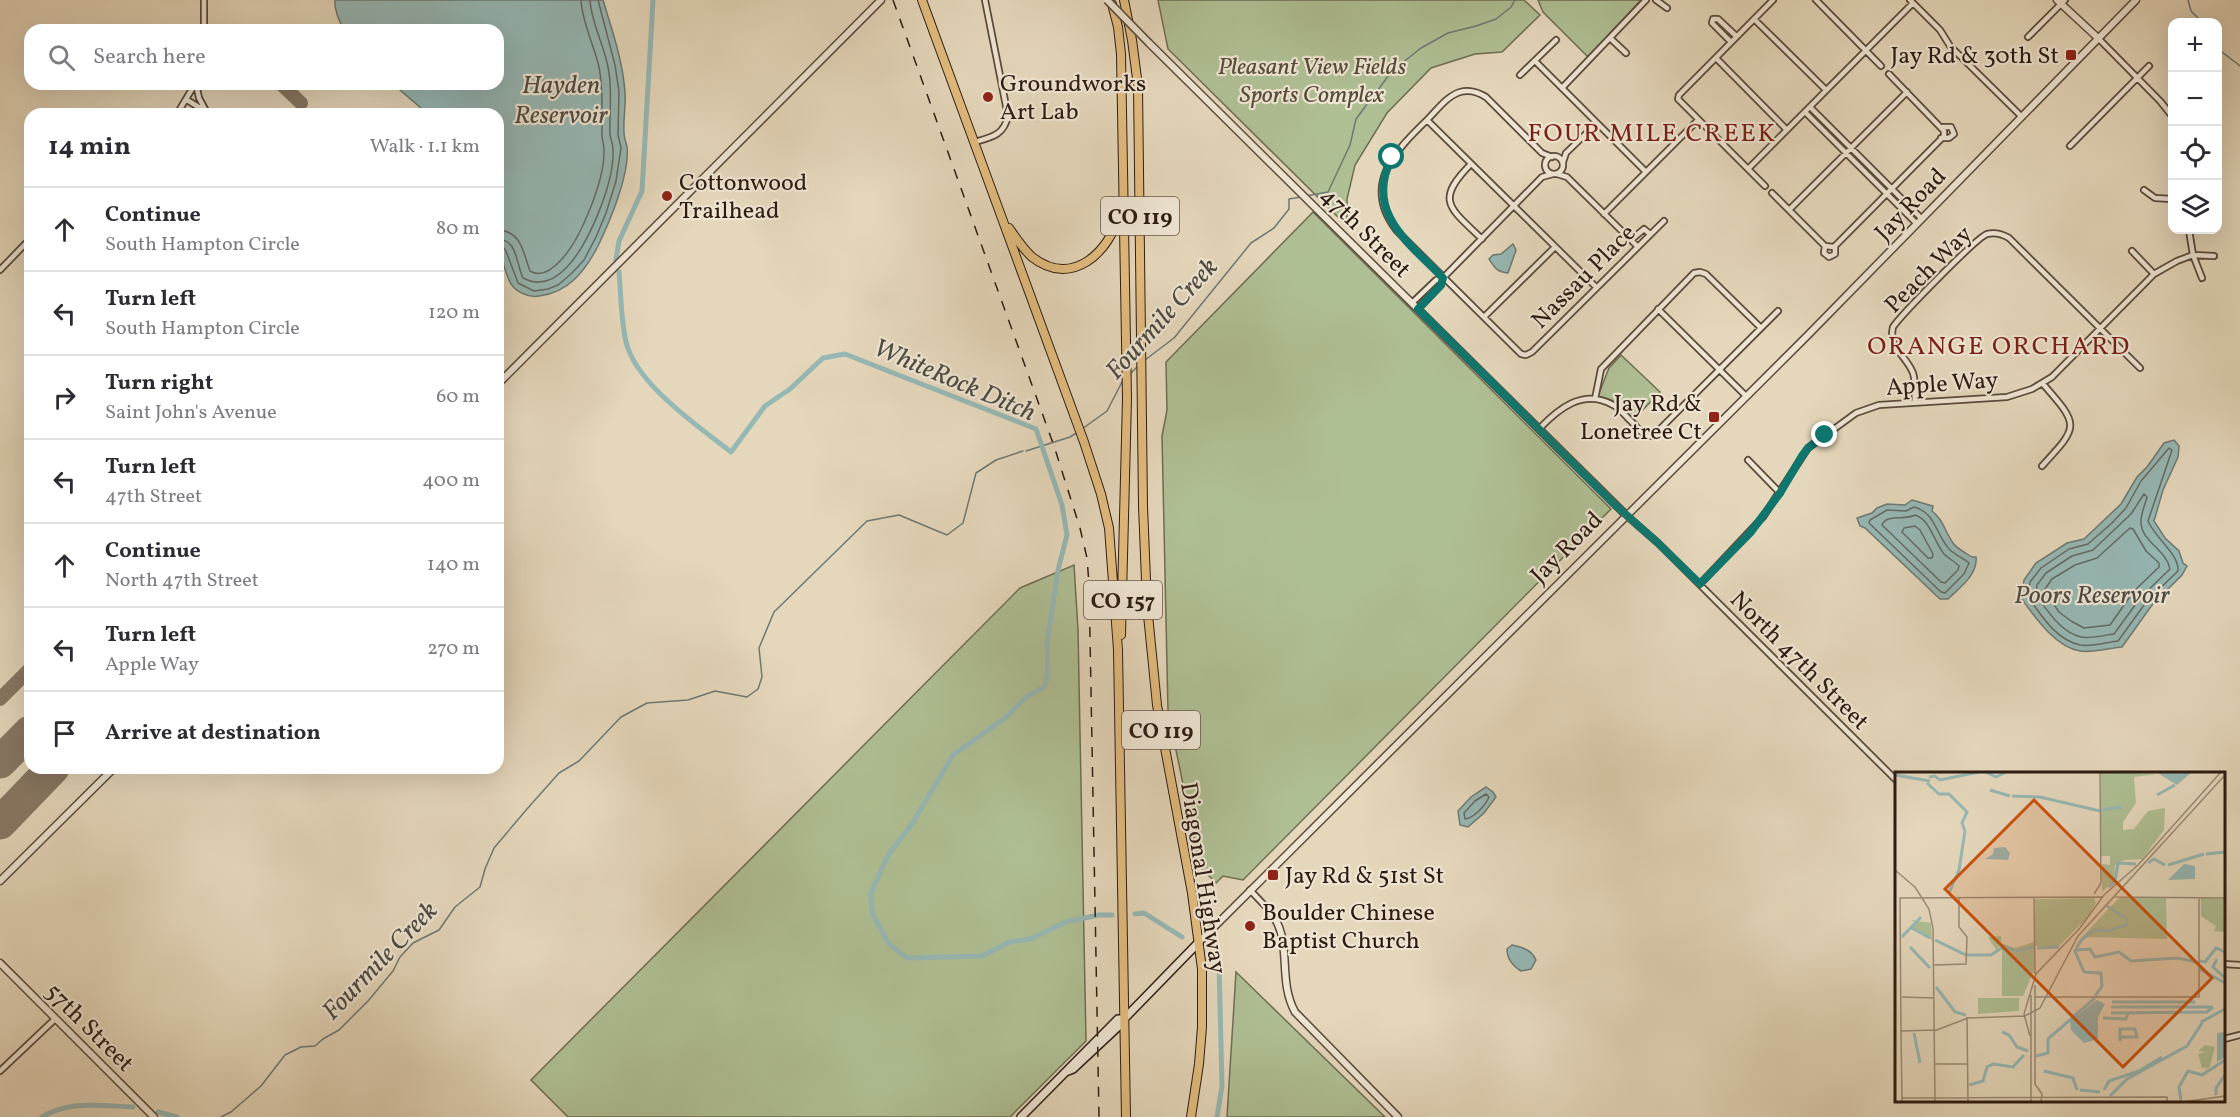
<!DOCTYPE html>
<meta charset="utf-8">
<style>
body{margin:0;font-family:Vollkorn,serif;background:#f7f7f7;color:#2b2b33}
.controls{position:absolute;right:18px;top:18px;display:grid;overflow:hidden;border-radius:12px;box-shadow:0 6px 24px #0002}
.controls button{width:54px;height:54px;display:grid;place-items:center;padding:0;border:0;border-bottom:2px solid #e1e1e2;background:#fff;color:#2b2b33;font:30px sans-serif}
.stop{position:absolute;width:18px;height:18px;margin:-14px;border:4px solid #0f766e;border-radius:50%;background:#fff}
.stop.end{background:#0f766e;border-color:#fff;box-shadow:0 2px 6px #0008}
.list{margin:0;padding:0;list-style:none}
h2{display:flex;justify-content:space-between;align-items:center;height:78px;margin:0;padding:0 24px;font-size:26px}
h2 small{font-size:20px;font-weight:400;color:#7c7c81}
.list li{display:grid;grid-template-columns:39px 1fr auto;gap:18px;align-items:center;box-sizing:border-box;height:84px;padding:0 24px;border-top:2px solid #e1e1e2}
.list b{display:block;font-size:22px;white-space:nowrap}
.list p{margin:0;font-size:20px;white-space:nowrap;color:#7c7c81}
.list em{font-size:20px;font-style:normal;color:#7c7c81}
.icon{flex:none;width:33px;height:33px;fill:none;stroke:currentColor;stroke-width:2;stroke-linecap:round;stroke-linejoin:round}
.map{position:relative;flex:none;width:2240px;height:1117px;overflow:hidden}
.search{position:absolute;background:#fff;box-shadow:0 6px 24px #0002;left:24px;top:24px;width:480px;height:66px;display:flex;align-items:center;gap:15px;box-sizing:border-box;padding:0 21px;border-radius:18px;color:#7c7c81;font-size:22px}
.panel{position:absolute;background:#fff;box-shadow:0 6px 24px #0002;left:24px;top:108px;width:480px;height:666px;border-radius:18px}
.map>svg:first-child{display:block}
.green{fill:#afbf94;stroke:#6e6d53;stroke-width:1.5}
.water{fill:#96b8b5;stroke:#6c7974;stroke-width:1.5}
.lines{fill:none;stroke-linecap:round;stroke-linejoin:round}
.shore{stroke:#626a64;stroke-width:1.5}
.stream{stroke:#6c7974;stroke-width:1.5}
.canal{stroke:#96b8b5;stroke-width:5}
.taxiway{stroke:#897966;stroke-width:14}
.runway{stroke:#897966;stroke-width:33}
.minor-casing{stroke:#5b4a3c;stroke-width:8}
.tertiary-casing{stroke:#5b4a3c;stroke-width:9}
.secondary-casing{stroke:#2d1b12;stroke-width:10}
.trunk-casing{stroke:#2d1b12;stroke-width:10}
.minor{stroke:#eee5d3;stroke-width:4.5}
.tertiary{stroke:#eee5d3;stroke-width:6}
.secondary{stroke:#eee5d3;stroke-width:7}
.trunk{stroke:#e2bc7e;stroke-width:8}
.rail{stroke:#2d1b12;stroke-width:1.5;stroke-dasharray:10 10;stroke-linecap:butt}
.tertiary-bridge-casing{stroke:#5b4a3c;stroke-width:9;stroke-linecap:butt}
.tertiary-bridge{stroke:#eee5d3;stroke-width:6}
.route{stroke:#0f766e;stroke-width:8}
.poi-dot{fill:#8f2418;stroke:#eee5d3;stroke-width:2}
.labels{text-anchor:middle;stroke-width:4.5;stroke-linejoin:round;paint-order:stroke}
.shield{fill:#eee5d3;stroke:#67584c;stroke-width:1.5}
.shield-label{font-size:22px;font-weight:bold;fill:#2d1b12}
.poi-label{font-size:24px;fill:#2d1b12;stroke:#eee5d3;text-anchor:start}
.park-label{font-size:24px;font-style:italic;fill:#544c39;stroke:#eee5d3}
.street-label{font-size:24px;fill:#2d1b12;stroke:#eee5d3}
.water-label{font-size:26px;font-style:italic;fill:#4c4a43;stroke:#eee5d3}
.neighbourhood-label{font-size:26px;letter-spacing:1.5px;fill:#7a1f14;stroke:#eee5d3}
.inset-river{fill:none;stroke:#96b8b5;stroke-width:3}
.inset-road{fill:none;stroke:#9b8c77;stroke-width:1.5}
.view{fill:#cc500d;fill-opacity:0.15;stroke:#cc500d;stroke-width:3}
.inset-edge{fill:none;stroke:#2d1b12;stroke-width:3}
</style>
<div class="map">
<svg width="2240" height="1117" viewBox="0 0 2240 1117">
<rect width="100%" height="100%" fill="#e5d7bb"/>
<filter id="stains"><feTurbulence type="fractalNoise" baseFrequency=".00333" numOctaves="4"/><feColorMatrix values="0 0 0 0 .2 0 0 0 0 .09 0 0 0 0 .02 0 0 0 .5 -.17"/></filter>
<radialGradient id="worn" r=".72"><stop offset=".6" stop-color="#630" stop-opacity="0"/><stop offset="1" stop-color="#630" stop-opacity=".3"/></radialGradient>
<!-- green -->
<path class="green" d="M1158,0H1524L1540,15L1502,52L1475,54L1431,68L1387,113L1355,165L1347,199V226L1168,49Z
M1538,0H1641L1588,57L1543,12Z
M1313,212L1611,509L1243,880L1223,876L1216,883L1200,867L1168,711L1162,436L1167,410L1166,362Z
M1621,355L1660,392L1634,419L1611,400L1598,396L1609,368Z
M1074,565L1078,630L1086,1041L1010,1117H568L531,1080L1020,588Z
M1236,972L1385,1117H1227Z"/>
<!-- water -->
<path class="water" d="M335,0H603C612,30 623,61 625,93C626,106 623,120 624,133C624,138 626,142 627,147C630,174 610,221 598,246C585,271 568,293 539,296C528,298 513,291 509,280C490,237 498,162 498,114H428L393,84H498V30H344C339,21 334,11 335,0Z
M1513,244L1516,250L1508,273C1497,272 1495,268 1489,259L1493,255L1501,254Z
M2174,440L2179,446L2178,457L2163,490L2154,521L2165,538L2179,551L2183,563L2187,566L2182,575L2152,605L2122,647C2111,648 2090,653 2080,651C2055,647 2035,617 2021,598L2024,580L2036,563L2067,543L2084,539L2121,504L2137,477L2147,467L2164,443Z
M1912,500L1933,506L1932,511C1943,519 1945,532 1953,543C1957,549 1966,553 1972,557H1976C1978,575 1959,588 1948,599H1940L1865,528L1860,526L1857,518L1872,513L1877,508L1887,504L1905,505Z
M1486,787L1493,792L1496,797L1484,813L1468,827L1460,825L1458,811L1471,797Z
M1512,945C1522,947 1532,950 1536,960L1531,969L1521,971C1513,966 1507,959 1507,949Z"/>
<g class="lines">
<!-- shore -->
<path class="shore" d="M498,230C522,231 523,253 530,271C542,278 553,269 561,260C581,239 605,179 604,150C604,143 601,138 602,131C602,110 603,88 599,67C594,45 582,22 581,0
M498,239C518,240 516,264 523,278C540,287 554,281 567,267C589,244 615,181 613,149C613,144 611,140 610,135C609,112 613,90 608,67C604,45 591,22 590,0
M498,247H503L506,251L518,283L534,291L548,289L558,285L571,274L584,260L596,237L606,213L616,181L621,148L618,135L619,92L615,65L598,0
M2169,448L2172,450L2148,521C2155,538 2180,555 2178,571L2147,601L2118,641C2108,642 2091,647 2080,645C2056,640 2041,615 2028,597L2030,582L2041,568L2069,549L2088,544L2112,523L2126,508L2141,481Z
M2144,494L2147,497C2145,505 2141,513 2141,521C2140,541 2167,550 2170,569L2141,597L2114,634C2105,635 2090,639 2081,637C2060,632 2048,611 2036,595L2037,585L2046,573L2072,556L2093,550L2131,514Z
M1914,507C1936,513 1935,533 1949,549C1955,555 1963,558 1969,563L1964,574L1945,593L1941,592L1869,523L1870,520L1887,510L1906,511Z
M1915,515C1930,519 1934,542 1944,554C1948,558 1955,562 1959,566L1958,570L1945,583L1941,582L1882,525C1887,513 1904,521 1915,515Z
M1915,526L1920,530L1933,554L1932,558H1928L1902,532L1904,528Z
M2130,528L2133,529L2146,551L2159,563V567L2134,591L2110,625L2084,628L2071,621L2059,612L2046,593L2045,589L2052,579L2075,565L2097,558Z
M1486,794L1489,797C1485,806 1474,818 1465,819L1464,813L1475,801Z"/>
<!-- stream -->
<path class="stream" d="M2188,0L2191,11L2202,22
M2218,49L2240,66
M1306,196L1328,192L1350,145L1356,119L1392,71L1421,48L1448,33L1476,26L1496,19L1511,7L1515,0
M1145,360L1174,338L1251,243L1274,228L1289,209V199L1301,197
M1130,374L1137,367
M1082,429L1107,411L1122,382
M1026,451L1070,437L1078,432
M221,1117L231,1112L261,1086L285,1055L301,1047L315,1046L323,1039L339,1030L368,1001L393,971L400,957L413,943L439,930L455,907L480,887L485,869L494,848L527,809L559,773L579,761L621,717L647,703L688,700L715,691L747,697L758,689L762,677L759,648L774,612L867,521L899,515L947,535L963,523L976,473L996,460L1023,451"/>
<!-- canal -->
<path class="canal" d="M616,260L619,241L642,191L653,0
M619,272C621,295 621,320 626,342C636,384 698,426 731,452L765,406L790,389L823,358L845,354L1036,429L1062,505L1067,535L1058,570L1047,643L1048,675L1044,687L1026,697L1005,718L953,755L912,824L888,855L871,893L872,913L889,944L907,958L982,956L1009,942L1030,939L1066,922L1099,915H1112
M1135,914L1144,913L1182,937
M1213,953L1219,964L1222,1086L1217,1117
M158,1112L177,1117
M42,1117C70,1100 101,1106 133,1107"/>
<!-- taxiway -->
<path class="taxiway" d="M281,84L301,103
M0,699L30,669
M0,756L11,751"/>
<!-- runway -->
<path class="runway" d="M0,762L30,732
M0,823L53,768"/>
<defs>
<path id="minor" d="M1656,0L1667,8
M1816,0L1881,66
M1910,0L1940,30L1950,46L2022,117
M1754,19L1826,90
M204,30V0
M2028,37L2065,0
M1610,38L1626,53
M2098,38L2160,101L2172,116
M1731,42L1712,23L1713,19H1718L1736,36
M1716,58L1787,130
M1535,61L1646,172
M1520,75L1556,40
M196,84L199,98L206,111
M1562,88L1646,0
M187,100L210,114
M1810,107L1922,219
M1805,112L1917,224
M177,114L195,84
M1427,120L1596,287
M1941,138H1949L1954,134L1951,127H1943
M975,142C992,137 1004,135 1008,116L985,0
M2070,146L2149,66
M1545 165a9 9 0 1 1 18 0a9 9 0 1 1-18 0Z
M1552,157L1542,153L1486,97C1478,92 1470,89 1460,92C1447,96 1437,110 1428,119C1395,151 1361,185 1397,231L1521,354L1526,355L1532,352L1664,221
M1563,162L1566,153L1597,123
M1471,164C1434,201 1450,208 1482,239
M1748,169L1913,3
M1557,174L1567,177L1638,247
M1765,186L1678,99L1679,95L1773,0
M2144,190L2155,198L2172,199
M1772,193L1825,246L1834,247L1944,136V131L1889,74
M1789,210L1907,92
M1604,214L1698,120
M2189,230L2193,255L2202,278
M1631,240L1644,229L1650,234
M1825,246L1824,253L1829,257L1835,254V246
M2132,251L2154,274
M0,270L30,239
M1412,303L1436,280L1443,278L1542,177L1553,174
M1418,309L1441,285L1443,278
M1658,309L1746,396
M1484,317L1555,247
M1595,399L1601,369L1694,273L1700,272L1706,274L1761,328
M1915,402C1914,393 1916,382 1913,373C1906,355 1888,348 1893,327C1902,314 1976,238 1987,234C1995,232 2002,234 2009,238L2140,368
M1539,429C1558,409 1583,388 1613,405C1621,409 1627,418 1634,424C1639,430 1644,437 1653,436L1778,311
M1748,460L1780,493
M2042,466C2079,426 2080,426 2043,384
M1626,515L1658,543L1896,780
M1700,584L1763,517L1808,448L1856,413L1879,405L2007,397L2032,389L2052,377L2154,274L2177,261L2193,255L2214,256
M1250,890L1268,909
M2224,964L2240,965
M2224,1039L2240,1035
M0,1071L55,1019"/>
<path id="tertiary" d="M2057,0L2098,38
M1149,43L1626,515
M498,384L881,0
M0,881L114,768
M1268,909C1295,939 1276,977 1295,1012L1398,1117
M1199,942L1808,335L2136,0
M0,963L154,1117"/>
<path id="secondary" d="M1068,1071L1073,1069L1120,1025L1124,1019L1199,942
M1021,1117L1118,1019H1124"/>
<path id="trunk" d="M922,0L1084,442L1101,494L1109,528L1118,650L1126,1117
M1124,0L1132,40L1138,86L1143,506L1147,605L1157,705L1192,893L1202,969V1027L1199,1064L1191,1117
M1112,4L1118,27L1121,54L1127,399L1121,635
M1009,228C1016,238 1023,249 1032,257C1072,288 1109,253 1120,213"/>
</defs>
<!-- minor casing -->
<use href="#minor" class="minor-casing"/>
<!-- tertiary casing -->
<use href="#tertiary" class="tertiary-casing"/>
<!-- secondary casing -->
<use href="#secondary" class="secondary-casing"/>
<!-- trunk casing -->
<use href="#trunk" class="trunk-casing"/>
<!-- minor -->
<use href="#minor" class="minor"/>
<!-- tertiary -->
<use href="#tertiary" class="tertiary"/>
<!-- secondary -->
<use href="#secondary" class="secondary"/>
<!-- trunk -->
<use href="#trunk" class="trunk"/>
<!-- rail -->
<path class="rail" d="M893,0L1054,446L1080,528L1087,558L1089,584L1099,1117"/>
<defs>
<path id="tertiary-bridge" d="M1107,0L1149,43"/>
</defs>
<!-- tertiary-bridge casing -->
<use href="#tertiary-bridge" class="tertiary-bridge-casing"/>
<!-- tertiary-bridge -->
<use href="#tertiary-bridge" class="tertiary-bridge"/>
</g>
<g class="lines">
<!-- route -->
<path class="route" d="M1392,157C1364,212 1408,242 1443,278L1441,285L1418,309L1615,505L1658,543L1700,584L1750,533L1780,493L1802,456L1808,448L1825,435"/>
</g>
<!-- markers -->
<g class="poi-dot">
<rect x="2065" y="49" width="12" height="12" rx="3"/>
<circle cx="988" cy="97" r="6"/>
<circle cx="667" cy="196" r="6"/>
<rect x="1708" y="411" width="12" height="12" rx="3"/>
<rect x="1267" y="869" width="12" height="12" rx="3"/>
<circle cx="1250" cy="926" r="6"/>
</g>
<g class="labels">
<!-- shield labels -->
<g class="shield">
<rect x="1101" y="197" width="78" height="38" rx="4.5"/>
<rect x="1084" y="581" width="78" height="38" rx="4.5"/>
<rect x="1122" y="711" width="78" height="38" rx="4.5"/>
</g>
<g class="shield-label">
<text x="1140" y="224">CO 119</text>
<text x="1123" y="608">CO 157</text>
<text x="1161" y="738">CO 119</text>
</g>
<!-- poi labels -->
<g class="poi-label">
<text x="2059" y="63" text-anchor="end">Jay Rd &amp; 30th St</text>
<text x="1000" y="91">Groundworks<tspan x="1000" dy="28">Art Lab</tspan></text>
<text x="679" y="190">Cottonwood<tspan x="679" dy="28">Trailhead</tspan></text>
<text x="1702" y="411" text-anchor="end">Jay Rd &amp;<tspan x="1702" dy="28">Lonetree Ct</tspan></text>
<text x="1285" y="883">Jay Rd &amp; 51st St</text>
<text x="1262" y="920">Boulder Chinese<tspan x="1262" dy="28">Baptist Church</tspan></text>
</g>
<!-- park labels -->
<g class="park-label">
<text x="1312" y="74">Pleasant View Fields<tspan x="1312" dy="28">Sports Complex</tspan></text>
</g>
<!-- street labels -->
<g class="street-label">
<text transform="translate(1910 204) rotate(-46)" y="8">Jay Road</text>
<text transform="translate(1366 232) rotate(45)" y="8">47th Street</text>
<text transform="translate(1928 269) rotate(-45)" y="8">Peach Way</text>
<text transform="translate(1583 276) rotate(-45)" y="8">Nassau Place</text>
<text transform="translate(1942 383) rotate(-4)" y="8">Apple Way</text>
<text transform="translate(1566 547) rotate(-45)" y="8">Jay Road</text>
<text transform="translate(1800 660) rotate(45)" y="8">North 47th Street</text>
<text transform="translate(1204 878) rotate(81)" y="8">Diagonal Highway</text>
<text transform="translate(90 1027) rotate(45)" y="8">57th Street</text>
</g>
<!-- water labels -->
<g class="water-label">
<text x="561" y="93">Hayden<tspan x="561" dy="30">Reservoir</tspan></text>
<text transform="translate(1161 318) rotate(-48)" y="9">Fourmile Creek</text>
<text transform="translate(955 379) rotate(23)" y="9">WhiteRock Ditch</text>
<text x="2092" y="603">Poors Reservoir</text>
<text transform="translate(379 960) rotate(-46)" y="9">Fourmile Creek</text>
</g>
<!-- neighbourhood labels -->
<g class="neighbourhood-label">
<text x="1652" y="141">FOUR MILE CREEK</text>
<text x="1999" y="354">ORANGE ORCHARD</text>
</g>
</g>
<!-- overview -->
<g transform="translate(1895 772)">
<rect width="330" height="330" fill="#e5d7bb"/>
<path d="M206,0L262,2L239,5L241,31L228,50V58L239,57L253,39L270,36L269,58L247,87L229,88L220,93L219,109L207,120V92L215,93V84H206ZM199,126L201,131L192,146L164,174H140V127ZM224,126H271L272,167L187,165ZM306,126L330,127V160L319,159L321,154L306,144ZM16,148L36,151L37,168L17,156L21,151ZM106,164V171L120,176L139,170V198L128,224H107V172L101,178L93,165ZM83,226H124V239L83,242ZM310,273L320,275L315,294L314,296L309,297L312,295L307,296L303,282L311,280L303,279Z" fill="#afbf94"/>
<path d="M261,0H297L282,13ZM110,75L115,81L113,88L90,87L98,82L99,76ZM289,92L300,94V107L273,108ZM202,228L210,232L203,245V267L189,271L176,258L175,249ZM330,260V285L322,290V261Z" fill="#96b8b5"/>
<path class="inset-river" d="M91,0L101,5L111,0M0,3L35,9M34,5L40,4L45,8L84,0M32,11L44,22H54L72,40L67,51L70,59M95,18L115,24M262,23L280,13M117,24L145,25L205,39M206,38L226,35M311,82L330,80M253,91L259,87L270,93M273,93L309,82M214,115L220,109L223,91L241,92M54,121L64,98L70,59M17,156L35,166M7,165L26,145M40,168L71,183H96L108,175L123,179L138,175M15,175L35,196M142,176L164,175M182,178L195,177L200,185L224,180L236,189L283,186L301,190M322,187L318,195L330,206M305,189L310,190L321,176L330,180M305,197L330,211M41,215L60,240L71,243M200,224L207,214L206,201L189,200L180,179L186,168L199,158L212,159L231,153L232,147L212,134M217,230H300M216,235H318M216,241L312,240L318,235M208,246L231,247L233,241M306,250L330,237M107,260L114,263L122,275L133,279M19,261L25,291M226,265H242L240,257M225,269V257H241M141,284L153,281V267L200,226M149,299L178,306L182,318M74,313L88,309L92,295L98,292L118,295L129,283M185,318L205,320M209,318L214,309L244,299L267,285M321,323V316L330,303M215,324L232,307L292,274L307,251M286,329L284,315L293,299L307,303L330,288"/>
<path class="inset-road" d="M0,98L21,116M20,115L34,137L38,156L40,330M199,122L206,111L205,0M139,125L140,202M220,125L330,126M39,193L71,192L72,165L64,155V125M140,213V312L147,322L146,330M136,223V330M7,225L39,226M140,225H304V126M72,245L73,330M6,259L5,126L207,125M6,259L7,330M6,259L39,258M39,259L73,246L130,244L145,236L183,164L330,3M135,264L129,242L141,202L185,156L209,123L243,93L326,0M40,292H72M6,326L272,325V330M288,330L330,324"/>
<path class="view" d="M139,28L317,206L228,295L50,117Z"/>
<rect width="330" height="330" class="inset-edge"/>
</g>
<rect width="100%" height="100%" filter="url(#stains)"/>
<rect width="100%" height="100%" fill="url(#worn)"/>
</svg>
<div class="controls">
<button>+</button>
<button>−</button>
<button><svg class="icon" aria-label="locate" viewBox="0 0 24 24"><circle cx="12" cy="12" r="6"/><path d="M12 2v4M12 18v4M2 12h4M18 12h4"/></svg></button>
<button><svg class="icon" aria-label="layers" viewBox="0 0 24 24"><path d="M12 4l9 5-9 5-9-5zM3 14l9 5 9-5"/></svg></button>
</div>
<div class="stop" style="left:1392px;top:157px"></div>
<div class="stop end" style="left:1825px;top:435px"></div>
<div class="search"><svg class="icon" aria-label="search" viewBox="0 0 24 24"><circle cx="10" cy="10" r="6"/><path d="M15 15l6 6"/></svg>Search here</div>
<section class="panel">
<h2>14 min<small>Walk · 1.1 km</small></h2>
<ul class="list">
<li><svg class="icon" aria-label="ahead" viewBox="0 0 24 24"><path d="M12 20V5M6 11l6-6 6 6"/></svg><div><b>Continue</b><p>South Hampton Circle</p></div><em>80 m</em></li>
<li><svg class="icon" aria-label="left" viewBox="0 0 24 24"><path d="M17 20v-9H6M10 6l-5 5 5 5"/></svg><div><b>Turn left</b><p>South Hampton Circle</p></div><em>120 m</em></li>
<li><svg class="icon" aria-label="right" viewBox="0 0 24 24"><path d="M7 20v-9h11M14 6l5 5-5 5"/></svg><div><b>Turn right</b><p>Saint John's Avenue</p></div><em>60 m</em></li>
<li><svg class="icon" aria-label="left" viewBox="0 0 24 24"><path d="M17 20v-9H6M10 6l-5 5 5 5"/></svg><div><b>Turn left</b><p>47th Street</p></div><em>400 m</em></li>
<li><svg class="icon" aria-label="ahead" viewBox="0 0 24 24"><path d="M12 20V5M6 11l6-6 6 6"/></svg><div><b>Continue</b><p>North 47th Street</p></div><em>140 m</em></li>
<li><svg class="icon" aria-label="left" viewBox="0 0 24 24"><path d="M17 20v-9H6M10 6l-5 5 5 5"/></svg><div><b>Turn left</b><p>Apple Way</p></div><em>270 m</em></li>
<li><svg class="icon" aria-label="arrive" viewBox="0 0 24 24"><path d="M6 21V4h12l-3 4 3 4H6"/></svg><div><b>Arrive at destination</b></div></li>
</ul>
</section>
</div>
